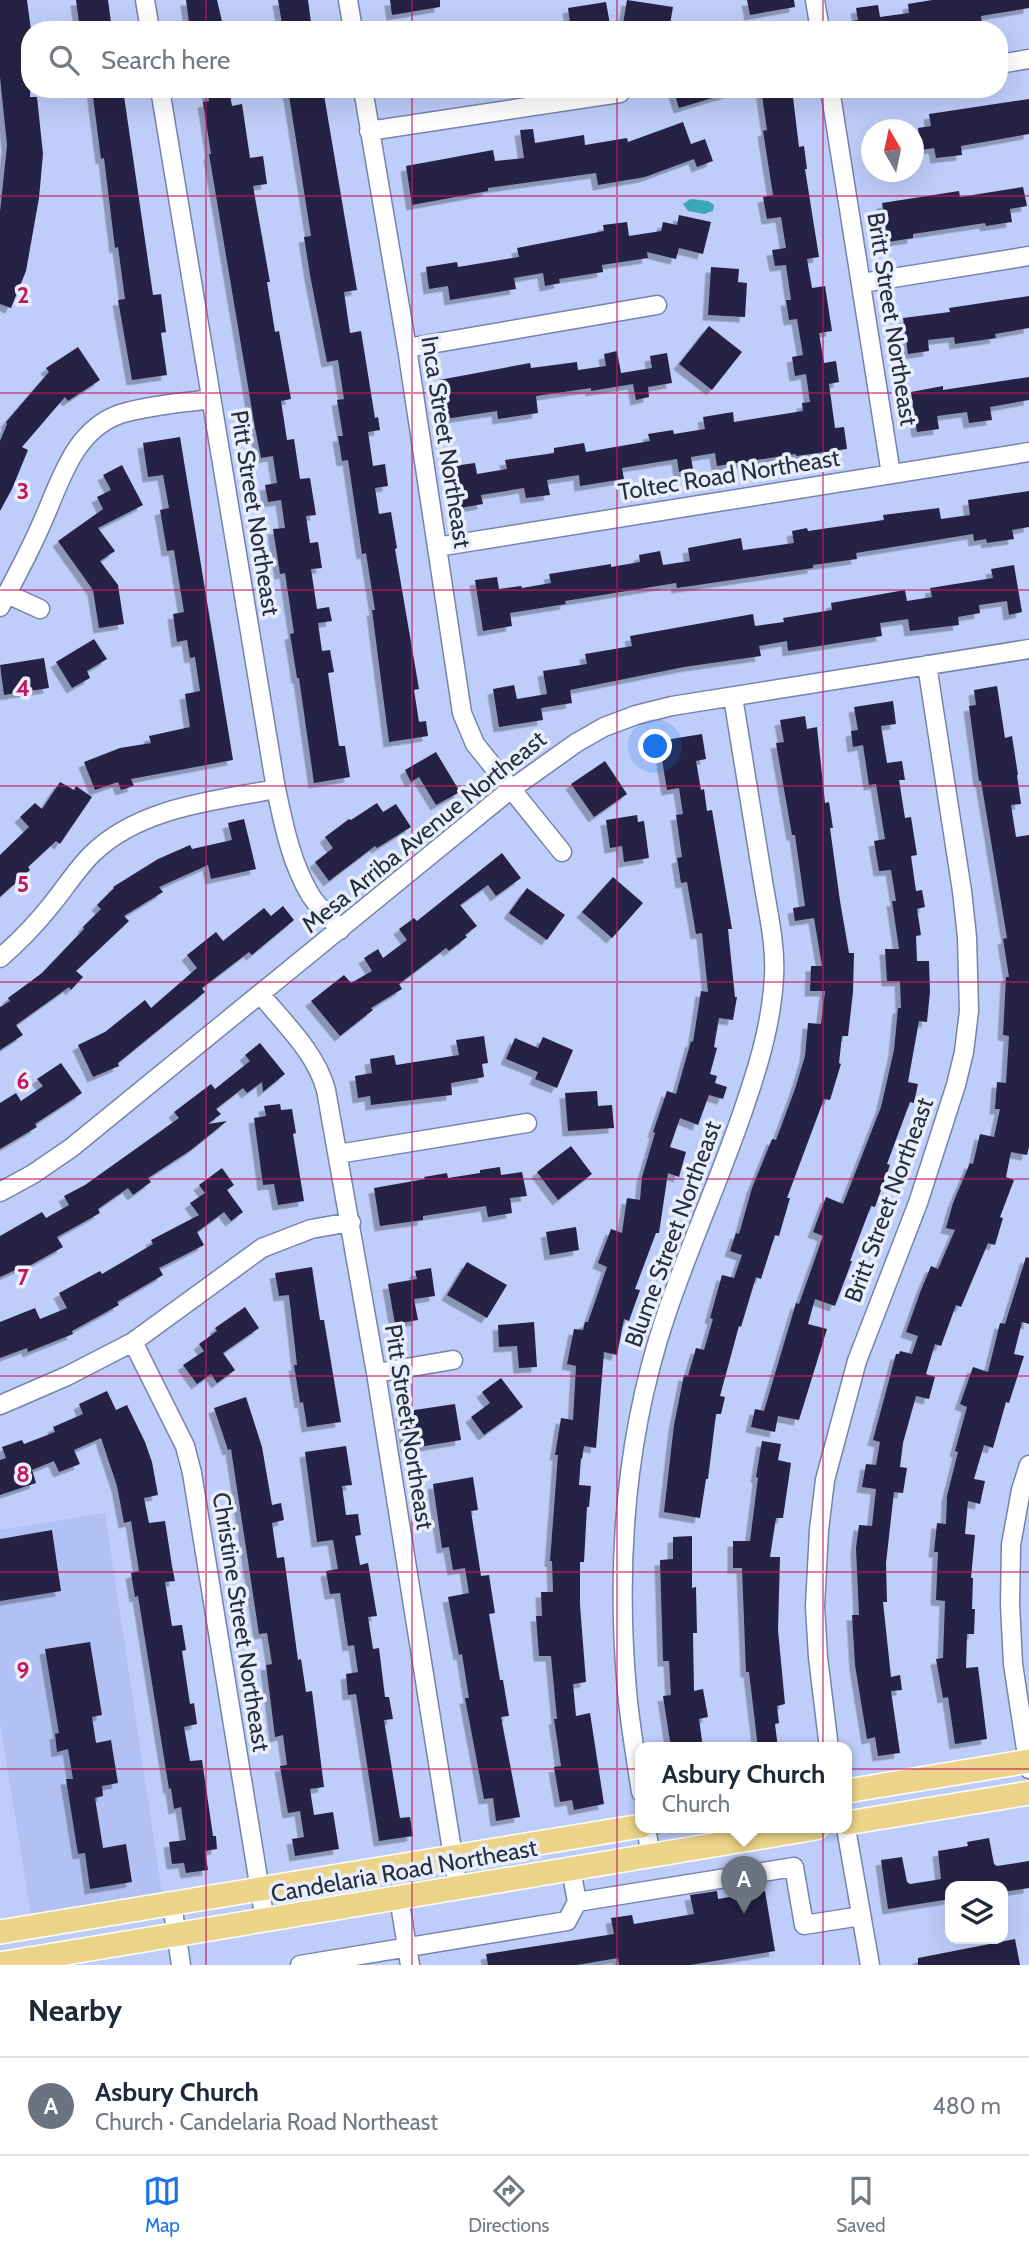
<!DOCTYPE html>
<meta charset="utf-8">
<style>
body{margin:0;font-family:Cabin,sans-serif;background:#f2f2f3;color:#1f2937}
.controls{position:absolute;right:21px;bottom:21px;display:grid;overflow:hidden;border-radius:14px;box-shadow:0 7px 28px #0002}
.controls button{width:63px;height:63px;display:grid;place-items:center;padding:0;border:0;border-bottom:2px solid #e0e1e3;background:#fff;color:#1f2937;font:35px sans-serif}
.compass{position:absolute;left:861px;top:119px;width:63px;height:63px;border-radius:50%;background:#fff;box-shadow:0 7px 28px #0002;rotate:351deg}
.you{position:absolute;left:656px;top:747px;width:24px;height:24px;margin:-18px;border:5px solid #fff;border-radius:50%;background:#1a73e8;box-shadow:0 0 0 10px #1a73e833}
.badge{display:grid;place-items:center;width:46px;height:46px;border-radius:50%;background:#1a73e8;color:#fff;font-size:23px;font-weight:700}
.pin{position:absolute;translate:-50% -58px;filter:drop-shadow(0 2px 4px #0008)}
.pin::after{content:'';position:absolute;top:37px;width:24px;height:21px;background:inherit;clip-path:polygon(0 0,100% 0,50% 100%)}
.popup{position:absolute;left:635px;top:1742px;width:217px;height:91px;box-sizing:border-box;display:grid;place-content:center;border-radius:14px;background:#fff;filter:drop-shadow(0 2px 5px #0005);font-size:23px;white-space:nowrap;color:#747a83}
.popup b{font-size:26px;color:#1f2937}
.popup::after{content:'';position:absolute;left:50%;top:100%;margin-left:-14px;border:14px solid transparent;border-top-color:#fff}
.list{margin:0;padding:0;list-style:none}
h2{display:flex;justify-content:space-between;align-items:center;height:91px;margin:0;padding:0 28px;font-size:30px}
h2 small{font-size:23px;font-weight:400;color:#747a83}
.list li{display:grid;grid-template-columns:46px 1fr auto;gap:21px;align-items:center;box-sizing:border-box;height:98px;padding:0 28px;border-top:2px solid #e0e1e3}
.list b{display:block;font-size:26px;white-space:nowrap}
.list p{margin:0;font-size:23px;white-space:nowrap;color:#747a83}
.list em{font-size:23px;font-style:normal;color:#747a83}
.icon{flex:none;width:38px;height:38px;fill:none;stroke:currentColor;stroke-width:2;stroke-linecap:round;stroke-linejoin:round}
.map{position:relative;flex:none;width:1029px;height:1965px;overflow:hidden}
.search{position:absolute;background:#fff;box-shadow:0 7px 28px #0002;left:21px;right:21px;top:21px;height:77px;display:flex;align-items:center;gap:18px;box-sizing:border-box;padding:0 24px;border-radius:28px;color:#747a83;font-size:26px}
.sheet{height:189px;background:#fff}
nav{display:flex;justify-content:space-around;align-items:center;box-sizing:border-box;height:98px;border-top:2px solid #e0e1e3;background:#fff;font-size:19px;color:#747a83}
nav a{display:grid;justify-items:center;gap:4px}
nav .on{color:#1a73e8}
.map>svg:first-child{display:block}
.built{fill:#b1c1f4}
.water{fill:#3aa6b7}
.building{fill:#282145;filter:url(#shadow)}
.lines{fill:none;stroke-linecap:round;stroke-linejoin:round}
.minor-casing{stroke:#7683ac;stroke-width:21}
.major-casing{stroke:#fff;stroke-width:26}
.minor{stroke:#fff;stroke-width:18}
.major{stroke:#ecd58a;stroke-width:23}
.grid{fill:none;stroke:#c2185b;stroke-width:2;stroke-opacity:0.55}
.labels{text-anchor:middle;stroke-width:7;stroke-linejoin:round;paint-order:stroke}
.street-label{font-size:24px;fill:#282e3f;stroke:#e9eefc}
.grid-label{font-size:23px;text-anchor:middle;font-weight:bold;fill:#c2185b;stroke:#e9eefc;stroke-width:7;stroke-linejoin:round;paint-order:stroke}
</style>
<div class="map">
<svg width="1029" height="1965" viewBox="0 0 1029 1965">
<defs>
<filter id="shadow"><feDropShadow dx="-5.5" dy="5.5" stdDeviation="0" flood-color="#0004"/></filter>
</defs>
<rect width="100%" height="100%" fill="#becdf9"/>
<!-- built -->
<path class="built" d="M105,1513L162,1894L31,1914L0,1723V1530Z"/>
<!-- water -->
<path class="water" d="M691,199L708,201L714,205L713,211L704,214L688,211L683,204Z"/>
<!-- building -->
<path class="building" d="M0,0H27L31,30L30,97H37L43,154L39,198L26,271L11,308L0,304V212L7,145L0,77Z
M76,0H108L112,30H80Z
M186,0H217L224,30H190Z
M278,0H308L312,30H283Z
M390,0H440V7L392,15Z
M627,0L673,7L669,30H622Z
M747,0H794L795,7L750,15Z
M932,0H1029V8L981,16L983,30H847L846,22L858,20L856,8L878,5L880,17L909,13L908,4Z
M606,2L611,30H571L568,8Z
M92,89H123L153,295L161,294L166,332L161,333L167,375L132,380L118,300L125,299L118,247L115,248L104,158L101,159Z
M207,89H229L232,106L242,104L250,158L263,156L267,184L253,186L270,282H267L275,332L279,331L291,399L281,401L287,440L294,439L300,479L310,478L316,515L306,516L310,543L318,542L322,568L311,569L317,609L329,607L332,621L318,623L322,651L330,650L334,672L328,673L339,746H345L350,777L314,783L299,678H297L290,634L294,633L285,573L280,574L273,529L285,528L281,500L268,502L265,485L277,483L273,456L261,458L255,428L209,154H211L203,102L209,101Z
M288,89H323L357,290L344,292L350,333L361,331L375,418L378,417L380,430L368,432L373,466L385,464L388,486L375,488L379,514L391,512L397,548L395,549L419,689L414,690L419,722L426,721L428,736L389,742L372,610H375L366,553L362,554L348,460L342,461L338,436H343L337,400L344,399L338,360L327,362L310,275L304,237L311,236Z
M673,89H729V93L679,108Z
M761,89H792L799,147L804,146L807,169H805L819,257L807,259L812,288L825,286L832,331L819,333L824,363L836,361L839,382L829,384L835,428L844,427L847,449L796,456V454L717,466L715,453L691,457L693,470L679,472L677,459L622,468L624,479L580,486L579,475L547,480L550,495L526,498L524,488L481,495L483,504L460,508L453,466L475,463L477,474L507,469L505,460L554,453V448L584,443L586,452L650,441L648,434L673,430L674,434L705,429L703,417L733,412L734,422L803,411L802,403L810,402L806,374L795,376L792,357L803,355L797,319L789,320L786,300H791L786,265L775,266L772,250L786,248L781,217L767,219L763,197L773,195L763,131L767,130Z
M1029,99V134L961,146L962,155L936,158L934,148L921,150L918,128L931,126L929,114Z
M683,122L691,144L705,139L713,161L697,167L694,159L645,177L598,185L596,173L488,188V191L412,205L406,166L493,150L495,161L524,158L520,130L533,129L535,143L584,135L585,145L627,138L628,142Z
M1023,187L1027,206L1010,209L1012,222L986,226L985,223L913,234V238L888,242L882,203L959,191L960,197Z
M679,215L711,222L703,254L679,248L676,259L647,252L648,258L602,265L603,272L559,279L560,283L545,286L543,273L514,278L516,289L450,300L448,286L429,289L426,267L457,262L458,267L519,257L517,248L604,231L603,225L627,222L629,236L661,231L663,222L677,225Z
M711,267L739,269L738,282L747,283L745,317L708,315Z
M1029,296V328L995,334L996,338L955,344L954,337L928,340L929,351L908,354L903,318L950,312L949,308Z
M709,326L742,352L712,390L679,364Z
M78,347L100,380L68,401L65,397L22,447L28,450L12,489L0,511V441L7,424L6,422L49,372L46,368Z
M617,351L621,373L652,368L650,356L667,353L672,383L648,387L649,397L636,400L633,384L591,391V388L536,396L538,413L498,419L497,411L445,419L439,380L530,363L531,368L577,362L578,370L606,366L604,354Z
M1029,377V400L990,407L992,420L969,423L967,412L937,416L939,429L917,432L911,392L943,386V390Z
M180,437L233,760L131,779L134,786L121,790L118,782L95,790L84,762L120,748L151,743L149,736L190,727L185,694L200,691L195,657L190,658L187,640L177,642L173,614L184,612L174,550L167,551L160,510L169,508L163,475L148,477L143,443Z
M122,465L143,505L98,528L115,551L100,561L118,585L124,624L99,628L93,590L58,541L103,509L97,497L111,490L103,475Z
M1029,491V527L1012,530L1014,539L987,543L986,539L974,541L973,534L856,553L857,559L813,565V568L677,588L676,583L565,601L566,604L510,613L512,626L483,631L475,580L497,577L499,589L521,586L522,588L551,583L549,574L611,564V567L640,562L639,555L660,551L663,565L690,561L688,548L741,538L743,550L794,543L792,531L807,528L808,531L884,520L883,515L939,508L941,519L970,515L968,500Z
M1014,565L1022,612L1009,615L1007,601L979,605L980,613L958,617L959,625L910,631L908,619L880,623L882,636L788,651L787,641L759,646L761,656L684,667L570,690L572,703L541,708L543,720L499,727L493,689L514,685L517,699L547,694L543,671L587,664L585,654L632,646L630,636L753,614L755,626L784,622L783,618L832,610L831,603L905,590L907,601L932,597L930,588L993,578L991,569Z
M94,639L107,659L87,671L90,678L72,688L56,662Z
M44,658L49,688L4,695L0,665Z
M997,686L1005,738L1012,736L1018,775H1017L1021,804L1011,805L1016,837L1029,835V1147L1027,1155L1011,1152L1006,1177L1014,1180L1000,1217L1003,1218L995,1245L988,1243L961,1307L956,1305L941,1346L935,1344L926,1374L935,1377L929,1399L916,1396L903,1443L900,1467L907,1468L903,1493L894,1492L886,1563L887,1602H883L891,1677L900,1675L902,1690L891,1691L900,1753L878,1756L875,1737L867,1739L855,1665L852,1615H859L856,1548L859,1525L872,1526L876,1489L862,1487L866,1464L876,1465L880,1442L873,1440L896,1354H899L900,1351L912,1354L918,1336L906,1332L921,1290L931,1266L938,1269L955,1230L946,1228L953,1203L970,1163L973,1164L980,1134L994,1137L1000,1109H995L997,1082L1006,1083L1009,1036L1003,1035L1006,977H1009L1003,939L1007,938L981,781H979L969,706L976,705L974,690Z
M893,701L896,724L881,726L887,763L902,761L905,780H899L905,818L911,817L917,855L911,856L916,891L922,890L925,907L917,909L921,935L916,936L917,961H929L930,992L927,1022L919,1021L908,1082L918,1084L914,1103L910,1102L887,1164L890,1165L875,1207L871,1206L850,1261H852L835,1306L815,1299L808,1324L827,1329L799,1420L778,1416L775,1432L751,1427L755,1409L764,1411L796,1303L799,1304L823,1236L813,1232L826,1197L843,1204L881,1107L894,1050L898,1008H901L900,981H887L885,949H899L892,901H896L891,870L879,871L874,841L885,839L876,784L869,785L863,745L853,747L851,731L858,730L854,707Z
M805,716L807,729L817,727L825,803L829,802L833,828H830L840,901L849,953H854L853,992L848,1036H842L839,1063L841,1064L830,1100L824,1099L787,1198H790L779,1236L775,1235L761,1279L756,1277L741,1327L739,1326L720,1396L725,1397L721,1414H716L708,1479H706L700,1518L664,1512L674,1425L684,1375L688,1376L696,1348L704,1350L713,1319L710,1318L722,1275L734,1278L742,1255L730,1251L736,1233L739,1234L752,1188L772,1139L776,1140L795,1089L805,1056L808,1023L821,1024L825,991H810L811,966H822L814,918L795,921L793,908L805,906L795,835H792L776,743L784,742L780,720Z
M702,734L706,759L696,761L701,790L704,789L707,811L712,810L732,929H728L735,997H737L733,1020L719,1018L714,1047L717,1048L710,1074L717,1076L715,1083L727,1087L723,1099L709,1095L698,1125L680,1118L670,1147L686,1152L679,1177L668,1173L659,1233H656L635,1289L640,1290L629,1321L624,1319L617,1355L604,1352L596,1448L584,1446L582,1459L581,1458L579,1485L591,1486L589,1507H587L584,1562H580V1605L586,1682L573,1684L576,1716L590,1713L604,1804L574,1810L572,1800L560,1802L554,1767L561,1766L554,1719H557L551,1656H539L536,1616H542L541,1592H553L552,1561H550L558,1455H555L561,1418L573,1420L576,1366L567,1364L574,1329L583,1330L585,1322H588L607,1267L598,1263L611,1229L622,1233L627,1198L640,1200L642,1177L655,1133L653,1132L667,1091L676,1094L691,1041L693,1042L701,991L708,992L702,933L696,934L687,882L681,883L677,858L682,857L676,815L683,814L679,788L667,790L659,741Z
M436,752L460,792L436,805L419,777L411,782L405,770Z
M605,761L627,794L594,817L571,784Z
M60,782L74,790L76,786L92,797L60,844L56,841L28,867L30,870L0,897V855L29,827L20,817L35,803L42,809Z
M377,803L383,812L396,804L411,827L377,848L375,846L329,881L315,862L333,848L325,837L349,819L351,820Z
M637,815L638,822L644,821L649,858L624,862L622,846L610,848L606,820Z
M244,819L256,869L211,879L208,865L159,887L163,892L124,916L129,921L76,971L83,977L71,990L69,987L16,1025L23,1035L0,1050V1007L10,1001L8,998L42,973L84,929L83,927L101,909L97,905L114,888L113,887L158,859L190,845L192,849L232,840L228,823Z
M502,853L521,878L496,896L488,885L460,905L477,926L465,935L467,937L449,951L446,948L399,984L402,989L371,1008L373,1010L340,1036L311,1001L344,975L351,983L372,971L364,958L378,949L383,958L407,940L399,929L414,918L417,921Z
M613,877L643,903L612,938L582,912Z
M527,888L565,915L547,940L509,913Z
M283,906L294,920L252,955L249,952L202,988L205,992L118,1063L119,1066L93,1077L78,1045L105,1032L145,1000L151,1008L197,968L187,955L216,932L223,941L264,908L271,916Z
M484,1036L488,1063L482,1064L484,1077L451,1083L452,1095L371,1105L370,1096L358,1098L355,1076L372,1073L370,1059L394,1055L396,1065L459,1055L456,1040Z
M543,1037L573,1050L557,1088L535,1079L538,1072L506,1059L515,1038L538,1048Z
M260,1043L285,1074L263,1092L262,1082L247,1093L243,1088L216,1109L221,1114L208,1124L227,1121L191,1150L148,1178L151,1182L133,1195L128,1188L98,1209L100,1213L57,1237L63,1247L22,1270L20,1268L0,1277V1236L42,1212L46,1218L69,1205L64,1196L85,1185L179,1118L174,1112L211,1084L215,1089L250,1061L245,1055Z
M61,1063L82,1093L35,1124L37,1127L0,1149V1103L16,1093L21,1101L43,1086L37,1079Z
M597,1091L598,1106L612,1105L614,1128L568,1131L565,1093Z
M280,1104L281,1110L292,1109L296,1133L293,1134L304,1201L278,1205L274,1184L263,1185L254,1118L266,1116L264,1106Z
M571,1146L592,1174L558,1200L537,1172Z
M500,1167L501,1175L522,1172L527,1196L510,1198L512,1213L488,1217L486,1206L423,1216V1220L380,1226L374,1188L425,1179L424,1177L447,1173L448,1178L480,1173V1170Z
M222,1168L234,1185L227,1190L243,1212L231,1221L224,1212L197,1232L204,1245L159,1268L163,1275L117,1302L119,1305L72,1331L73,1334L28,1352L27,1348L0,1358V1322L35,1308L40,1319L67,1308L59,1293L100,1271L102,1274L153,1244L151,1240L199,1215L190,1203L205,1193L199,1185Z
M576,1227L579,1250L550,1255L546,1232Z
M1026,1257L1029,1258V1324L1022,1322L1014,1354L1024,1356L1009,1403L1006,1402L993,1448L984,1445L974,1479L985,1481L980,1504L968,1501L965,1534L975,1535L971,1578H973L972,1609H975L974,1634H967L966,1668L978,1667L987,1739L955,1744L948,1697L943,1698L936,1659L943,1658L945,1601L936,1600L938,1552H934L937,1523L946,1524L947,1496L958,1452L955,1451L967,1407L960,1404L973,1367L988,1372L1000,1323L1005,1324Z
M467,1262L507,1285L487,1318L447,1295Z
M312,1267L320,1320H324L341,1422L307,1427L303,1402L300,1403L294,1365H297L289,1295L279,1296L275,1273Z
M431,1268L435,1296L414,1299L418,1320L395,1324L388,1284L417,1279L415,1271Z
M245,1307L259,1328L223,1353L235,1370L217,1383L211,1374L197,1384L183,1365L204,1351L199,1344L217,1331L215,1328Z
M534,1322L537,1367L519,1368L517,1346L499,1347L498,1325Z
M501,1378L523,1407L484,1435L471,1417L490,1403L482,1392Z
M107,1391L116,1410L127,1405L145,1442L152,1462L158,1495L144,1498L149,1523L165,1521L172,1566L175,1581L165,1582L172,1626L182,1625L186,1650L182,1651L190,1704L194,1703L197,1724L184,1727L190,1761L202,1760L213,1836H216L217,1849L205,1851L208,1870L186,1873L184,1863L172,1864L169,1842L186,1840L181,1807L174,1809L171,1788L169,1789L138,1596L135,1597L131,1573L139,1571L131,1521L124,1523L117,1486L101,1438L74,1450L80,1464L59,1472L54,1461L32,1470L36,1483L0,1495V1460L6,1458L2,1447L22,1440L24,1444L55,1432L53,1427L83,1414L79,1404Z
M246,1397L262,1447L272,1505L281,1503L284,1520L272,1523L277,1558L284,1557L298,1660L301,1659L306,1692L312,1691L324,1787L310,1789L314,1815L333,1812L339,1849L295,1856L292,1839L304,1837L300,1811L288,1813L280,1766L287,1765L283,1735L275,1737L266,1665L272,1664L267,1633L259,1634L231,1449L228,1450L214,1408Z
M455,1404L461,1440L407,1449L401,1412Z
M762,1441L781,1444L778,1460L791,1463L783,1518H776L770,1557H780L778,1630L785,1704L777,1706L779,1723L775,1724L778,1748H758L749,1672H746L742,1568H733V1541H750L758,1478L756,1477Z
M346,1446L352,1485L342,1486L346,1515L358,1514L361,1535L355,1536L360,1565L368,1563L377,1616L368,1617L373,1649L379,1648L385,1697H389L393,1719L384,1720L400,1818L410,1817L413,1836L379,1841L356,1694L348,1695L346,1674L358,1672L354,1645L348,1646L340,1593L330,1594L326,1571L338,1569L333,1540L317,1542L305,1452Z
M473,1477L478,1510L471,1511L481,1576L489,1575L495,1613L489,1614L500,1680H503L509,1716L501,1717L520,1817L496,1821L493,1798L484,1799L465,1698H469L462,1654L459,1655L448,1597L469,1593L465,1568L453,1570L449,1547L442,1548L433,1484Z
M52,1530L61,1591L0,1601V1539Z
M692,1536V1588L696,1587L697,1633H693L694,1691L703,1689L708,1717L699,1719L703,1748H671L663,1696L671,1695L669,1661H663L660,1560L673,1559V1537Z
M90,1642L102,1715L92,1717L96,1743L111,1740L118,1783L102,1786L103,1796L95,1798L103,1848L126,1844L132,1882L90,1889L85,1853L78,1854L66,1779H73L68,1749L57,1752L55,1734L59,1733L45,1649Z
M989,1838L994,1864L997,1866L1029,1861V1888L1003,1892V1886H950V1899L888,1909L881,1860L902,1857L907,1882L910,1884L936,1880L941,1879L938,1851L968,1846L967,1842Z
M717,1891L718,1899L765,1891L775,1951L690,1965H619L618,1958L577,1965H488L486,1954L614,1934L611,1918L632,1915L634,1924L694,1914L690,1895Z
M1015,1939L1020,1965H918V1958Z"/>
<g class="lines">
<defs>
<path id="minor" d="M145,0L150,30
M348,0L353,30
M815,0L820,30
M999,64L1029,59
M160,89L276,789C284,826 291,863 311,896C319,908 331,919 340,930
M363,89L407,348L462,713L475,744L562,852
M830,89L891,474
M369,131L620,93
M862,283L1029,256
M407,348L657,305
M437,547L1029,452
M7,594L40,609
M0,607C14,580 29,553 41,525C60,484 72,431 120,414C149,405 182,403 211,399
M0,958C19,942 36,924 52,904C65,888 77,869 92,854C140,807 214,801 276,789
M261,995C285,1024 316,1053 326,1090L376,1373L458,1888
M338,1154L527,1123
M0,1192L33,1174L71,1148L510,790L576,743L604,727L636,715L672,706L1029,649
M133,1342L185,1446L192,1473L265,1921
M376,1373L453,1360
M0,1405L67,1376L133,1342L262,1248L311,1229L351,1222
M1029,1465L1021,1490L1011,1545L1010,1604L1013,1664L1029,1769
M829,1748L818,1657L815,1606L819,1530L825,1480L857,1361L918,1203L956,1085L964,1052L969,1011L967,937L962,891L927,665
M641,1792C636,1759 630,1725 627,1691C616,1566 625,1438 665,1318C689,1245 722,1175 746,1102C760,1061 772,1019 774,976C776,943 767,908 762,875C752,816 743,756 733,697
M646,1828L651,1856
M846,1828L870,1965
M571,1869L577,1902L794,1867L804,1925L861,1916
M399,1898L410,1965
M172,1904L181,1965
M300,1965L567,1921L577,1902"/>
<path id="major" d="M847,1791L1029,1761
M847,1823L1029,1793
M0,1932L641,1826
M0,1964L816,1828"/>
</defs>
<!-- minor casing -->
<use href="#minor" class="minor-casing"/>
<!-- major casing -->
<use href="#major" class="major-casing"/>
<!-- minor -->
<use href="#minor" class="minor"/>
<!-- major -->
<use href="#major" class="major"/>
</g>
<!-- grid -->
<path class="grid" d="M206,0V30M412,0V30M617,0V30M823,0V30M206,89V1965M412,89V1965M617,89V1965M823,89V1965M0,196H1029M0,393H1029M0,590H1029M0,786H1029M0,982H1029M0,1179H1029M0,1376H1029M0,1572H1029M0,1769H1029"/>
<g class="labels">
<!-- street labels -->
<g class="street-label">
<text transform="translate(892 319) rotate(81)" y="8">Britt Street Northeast</text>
<text transform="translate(446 442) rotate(81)" y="8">Inca Street Northeast</text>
<text transform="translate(729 475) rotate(-9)" y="8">Toltec Road Northeast</text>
<text transform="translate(255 513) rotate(81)" y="8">Pitt Street Northeast</text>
<text transform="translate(424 832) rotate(-39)" y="8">Mesa Arriba Avenue Northeast</text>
<text transform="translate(889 1200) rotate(-70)" y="8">Britt Street Northeast</text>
<text transform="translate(673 1234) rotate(-70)" y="8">Blume Street Northeast</text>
<text transform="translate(409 1427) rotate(81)" y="8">Pitt Street Northeast</text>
<text transform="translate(241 1622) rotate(81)" y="8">Christine Street Northeast</text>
<text transform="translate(404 1871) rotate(-10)" y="8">Candelaria Road Northeast</text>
</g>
</g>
<g class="grid-label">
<text x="23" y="303">2</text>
<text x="23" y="499">3</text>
<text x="23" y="696">4</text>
<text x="23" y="892">5</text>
<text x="23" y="1089">6</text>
<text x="23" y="1285">7</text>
<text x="23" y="1482">8</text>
<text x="23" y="1678">9</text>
</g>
</svg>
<div class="controls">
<button><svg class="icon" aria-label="layers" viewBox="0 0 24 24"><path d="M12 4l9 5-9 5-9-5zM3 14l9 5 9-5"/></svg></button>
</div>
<svg class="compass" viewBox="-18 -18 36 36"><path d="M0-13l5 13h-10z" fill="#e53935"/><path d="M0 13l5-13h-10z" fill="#747a83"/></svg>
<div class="you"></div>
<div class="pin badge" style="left:744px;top:1914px;background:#6b7280">A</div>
<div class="popup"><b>Asbury Church</b>Church</div>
<div class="search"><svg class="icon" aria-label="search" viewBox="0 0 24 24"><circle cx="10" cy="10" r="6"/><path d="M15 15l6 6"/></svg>Search here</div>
</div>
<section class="sheet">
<h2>Nearby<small></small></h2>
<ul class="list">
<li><span class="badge" style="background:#6b7280">A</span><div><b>Asbury Church</b><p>Church · Candelaria Road Northeast</p></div><em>480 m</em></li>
</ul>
</section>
<nav>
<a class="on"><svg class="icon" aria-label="map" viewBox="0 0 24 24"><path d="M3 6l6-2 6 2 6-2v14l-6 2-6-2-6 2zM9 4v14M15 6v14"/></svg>Map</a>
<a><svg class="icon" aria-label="directions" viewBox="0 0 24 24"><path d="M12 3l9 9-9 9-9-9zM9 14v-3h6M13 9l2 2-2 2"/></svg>Directions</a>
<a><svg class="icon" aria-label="saved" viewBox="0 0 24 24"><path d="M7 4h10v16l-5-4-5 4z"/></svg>Saved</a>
</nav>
